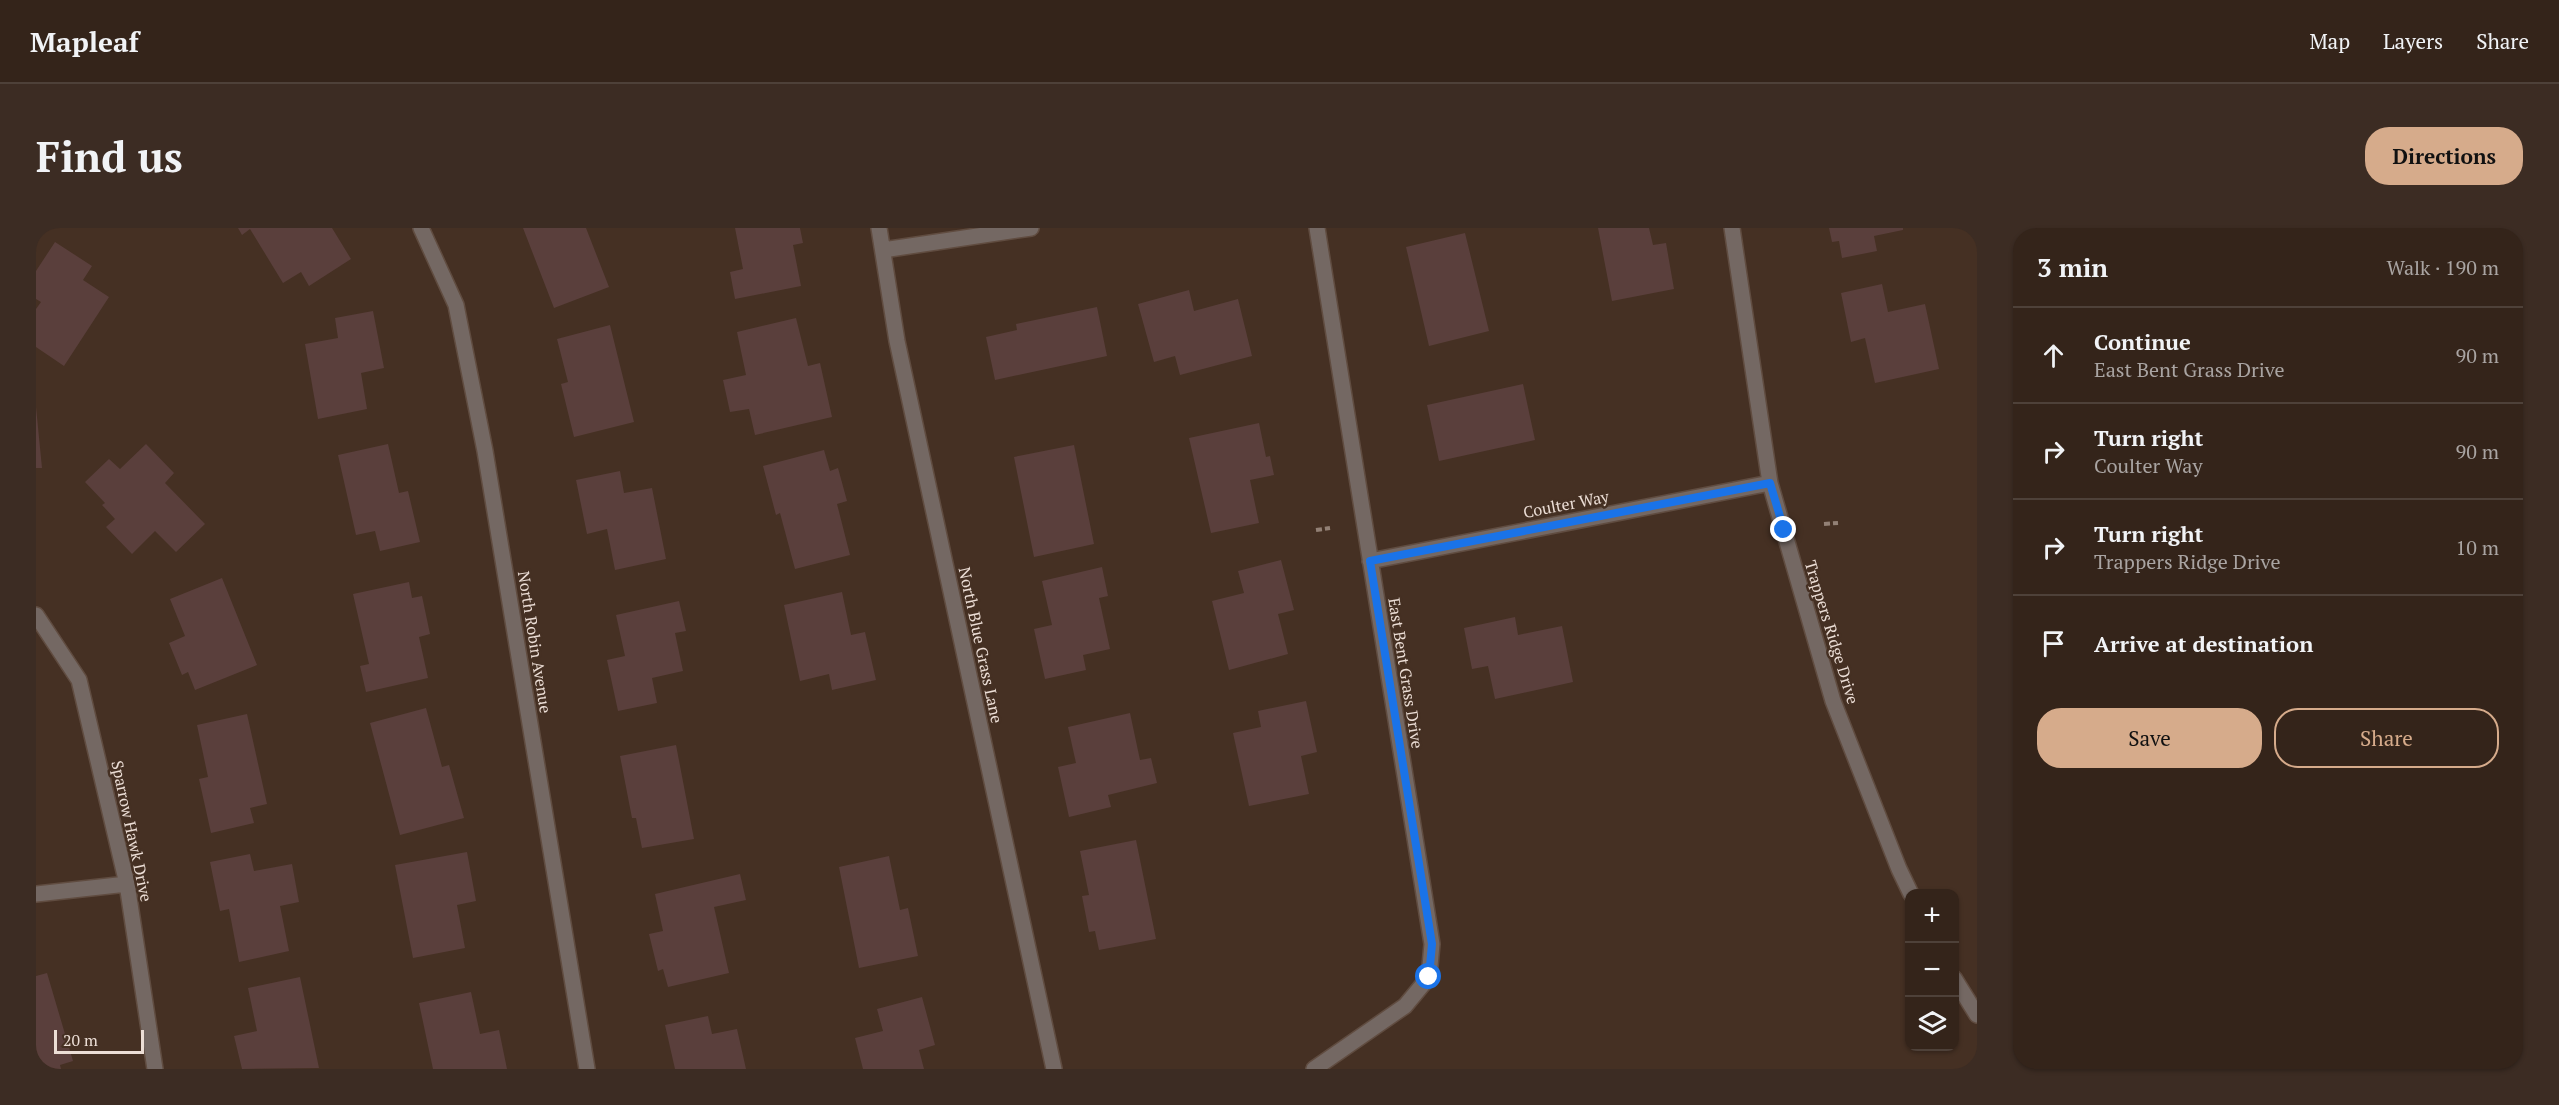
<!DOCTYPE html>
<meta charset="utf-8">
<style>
body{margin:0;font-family:"PT Serif",serif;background:#3c2c23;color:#f1f3f6}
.controls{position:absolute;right:18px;bottom:18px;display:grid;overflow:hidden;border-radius:12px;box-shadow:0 2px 4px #0004}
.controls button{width:54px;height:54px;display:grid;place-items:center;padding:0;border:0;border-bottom:2px solid #4e4139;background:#34241a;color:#f1f3f6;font:30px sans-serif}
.scale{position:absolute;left:18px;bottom:15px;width:90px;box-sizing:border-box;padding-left:6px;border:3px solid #ecded6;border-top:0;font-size:16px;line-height:21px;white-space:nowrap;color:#ecded6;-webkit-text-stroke:4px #453023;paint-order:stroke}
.stop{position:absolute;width:18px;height:18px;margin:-14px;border:4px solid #1a73e8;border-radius:50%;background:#fff}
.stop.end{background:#1a73e8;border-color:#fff;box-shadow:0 2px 6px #0008}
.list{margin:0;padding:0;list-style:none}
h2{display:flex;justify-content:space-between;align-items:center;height:78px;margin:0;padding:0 24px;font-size:26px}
h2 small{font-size:20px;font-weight:400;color:#a9a4a2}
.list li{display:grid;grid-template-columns:39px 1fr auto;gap:18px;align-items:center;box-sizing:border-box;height:96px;padding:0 24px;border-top:2px solid #4e4139}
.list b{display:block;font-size:22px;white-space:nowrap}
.list p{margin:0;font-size:20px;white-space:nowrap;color:#a9a4a2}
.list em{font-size:20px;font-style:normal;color:#a9a4a2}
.actions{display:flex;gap:12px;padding:18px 24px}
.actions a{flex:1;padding:14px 0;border:2px solid #d6ab8b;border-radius:24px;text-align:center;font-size:21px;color:#d6ab8b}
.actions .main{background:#d6ab8b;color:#111}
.icon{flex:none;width:33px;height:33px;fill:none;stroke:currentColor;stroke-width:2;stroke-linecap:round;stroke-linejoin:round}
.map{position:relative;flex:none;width:1941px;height:841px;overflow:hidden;border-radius:24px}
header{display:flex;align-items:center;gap:36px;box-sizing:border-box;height:84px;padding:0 30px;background:#34241a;border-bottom:2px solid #4e4139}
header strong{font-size:28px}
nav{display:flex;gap:33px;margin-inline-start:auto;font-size:21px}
.intro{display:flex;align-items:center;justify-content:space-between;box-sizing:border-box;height:144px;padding:0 36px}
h1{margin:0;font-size:42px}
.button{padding:15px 27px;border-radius:24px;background:#d6ab8b;color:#111;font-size:21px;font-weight:700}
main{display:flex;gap:36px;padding:0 36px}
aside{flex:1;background:#34241a;border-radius:24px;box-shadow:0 2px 4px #0004}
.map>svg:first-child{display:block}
.building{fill:#5a3f3c}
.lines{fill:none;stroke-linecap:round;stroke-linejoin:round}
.street-casing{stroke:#604c40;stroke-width:18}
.path{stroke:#928075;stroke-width:4;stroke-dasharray:6 3;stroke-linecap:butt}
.street{stroke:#746863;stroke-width:15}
.route{stroke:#1a73e8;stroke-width:8}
.labels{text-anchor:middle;stroke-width:5;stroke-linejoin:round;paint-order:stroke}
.street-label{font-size:16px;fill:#ecded6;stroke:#453023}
</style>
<header>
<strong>Mapleaf</strong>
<nav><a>Map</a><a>Layers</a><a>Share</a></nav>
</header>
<div class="intro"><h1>Find us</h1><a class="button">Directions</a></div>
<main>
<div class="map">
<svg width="1941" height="841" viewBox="0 0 1941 841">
<rect width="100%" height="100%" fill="#453023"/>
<!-- building -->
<path class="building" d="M202,0H296L315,31L273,58L265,44L247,55L214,1L206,7Z
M487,0H550L573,59L518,80Z
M699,0H764L767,15L757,17L765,58L699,71L694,44L707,41Z
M1562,0H1613L1617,17L1630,15L1638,61L1576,73Z
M1793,0H1867V2L1838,8L1841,23L1806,30L1803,13L1796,14Z
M1429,5L1453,103L1393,118L1370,19Z
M19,14L56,38L47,52L73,69L28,138L0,119V81L5,74L0,71V43Z
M1846,56L1852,84L1889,76L1903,141L1839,155L1829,110L1815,114L1805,65Z
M1153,62L1158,83L1202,71L1216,128L1144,147L1139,128L1118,134L1102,76Z
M1061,79L1071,128L959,152L950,109L981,102L980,96Z
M337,83L348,140L325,145L331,181L282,191L269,116L302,110L299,90Z
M760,90L772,138L784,135L796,189L719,207L713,181L694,184L687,152L710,147L701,104Z
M574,97L598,194L538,209L525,156L532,154L521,111Z
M1487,156L1499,212L1403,233L1391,177Z
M0,179L6,240H0Z
M1223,195L1230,229L1234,228L1238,247L1214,252L1223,295L1175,305L1153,210Z
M110,216L138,245L129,255L169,296L140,324L119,303L96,326L70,299L79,291L66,277L69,275L49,254L73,231L84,241Z
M352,216L363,265L372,263L384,314L344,323L339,303L320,307L302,227Z
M1038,217L1058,316L998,329L978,229Z
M788,222L794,243L802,240L811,273L801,276L814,327L759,341L744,285L740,287L727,238Z
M584,243L588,265L616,260L630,331L579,342L571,301L551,306L540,252Z
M1245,332L1258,382L1242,386L1252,426L1193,442L1176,373L1208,365L1202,343Z
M1066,339L1072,368L1063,370L1074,421L1047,427L1050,442L1009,451L998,401L1016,397L1006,353Z
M186,350L221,437L159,462L152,444L146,447L133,415L149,408L134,371Z
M373,354L376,370L386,368L394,406L383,409L392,450L330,464L324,438L333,436L317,366Z
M806,364L815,407L829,404L840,452L796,462L793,446L764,453L748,377Z
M643,373L650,403L639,405L647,443L616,450L621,475L582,483L571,432L589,428L580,387Z
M1479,389L1482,407L1526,398L1537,454L1459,471L1452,438L1436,441L1428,400Z
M1270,473L1281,524L1265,528L1273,566L1213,578L1197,505L1225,499L1222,483Z
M390,480L406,539L413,537L428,590L364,607L334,495Z
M1094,485L1104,532L1115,530L1121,555L1072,567L1075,579L1033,589L1022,539L1040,535L1032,499Z
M211,486L231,576L214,580L218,595L175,605L163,551L172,549L161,497Z
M640,517L658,611L606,620L600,590H596L584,528Z
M1100,612L1120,711L1063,722L1059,703L1053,704L1046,668L1053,667L1044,623Z
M431,624L440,673L421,677L429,720L377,730L359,637Z
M214,626L218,643L256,636L263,674L244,678L253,723L203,734L193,681L184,683L174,634Z
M853,628L864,682L872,680L882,728L823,740L803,639Z
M704,646L710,672L678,679L693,745L632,759L627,741L622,743L613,706L627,703L619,666Z
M11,745L37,833L24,837L25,841H0V748Z
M264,749L283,840L206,841L198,808L221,803L212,760Z
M435,764L444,806L463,802L471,841H397L383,775Z
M886,769L899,817L883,822L888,841H827L819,810L847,803L841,781Z
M672,788L676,806L701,801L710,841H639L629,797Z"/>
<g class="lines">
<defs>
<path id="street" d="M385,0L420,77L449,223L551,841
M843,0L861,113L1018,841
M1696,0L1734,255L1797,473L1863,641L1875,666
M847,22L995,0
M1334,333L1734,255
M0,387L43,452L91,656L119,841
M0,666L91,656
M1918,750L1941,787
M1278,841L1369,778L1393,749L1396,716L1281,0"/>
</defs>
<!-- street casing -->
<use href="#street" class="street-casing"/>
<!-- path -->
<path class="path" d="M1788,296L1802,295
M1280,302L1294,300"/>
<!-- street -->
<use href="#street" class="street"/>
</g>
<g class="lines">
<!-- route -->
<path class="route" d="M1393,749L1396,716L1334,333L1734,255L1748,302"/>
</g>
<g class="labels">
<!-- street labels -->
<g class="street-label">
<text transform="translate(1530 276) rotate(-11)" y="6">Coulter Way</text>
<text transform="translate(1796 404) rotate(73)" y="6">Trappers Ridge Drive</text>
<text transform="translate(499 414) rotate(81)" y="6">North Robin Avenue</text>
<text transform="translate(945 417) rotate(78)" y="6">North Blue Grass Lane</text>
<text transform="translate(1370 445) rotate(81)" y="6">East Bent Grass Drive</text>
<text transform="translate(96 603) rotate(78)" y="6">Sparrow Hawk Drive</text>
</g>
</g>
</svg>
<div class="controls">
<button>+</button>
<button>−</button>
<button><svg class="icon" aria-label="layers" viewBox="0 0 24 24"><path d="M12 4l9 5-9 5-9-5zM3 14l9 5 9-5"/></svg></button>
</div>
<div class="scale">20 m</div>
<div class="stop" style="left:1393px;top:749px"></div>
<div class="stop end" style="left:1748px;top:302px"></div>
</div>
<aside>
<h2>3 min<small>Walk · 190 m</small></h2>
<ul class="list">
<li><svg class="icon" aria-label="ahead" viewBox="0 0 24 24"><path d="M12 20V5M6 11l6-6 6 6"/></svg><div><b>Continue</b><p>East Bent Grass Drive</p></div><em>90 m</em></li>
<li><svg class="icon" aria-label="right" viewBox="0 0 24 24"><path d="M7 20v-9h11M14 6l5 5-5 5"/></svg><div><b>Turn right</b><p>Coulter Way</p></div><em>90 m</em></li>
<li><svg class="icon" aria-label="right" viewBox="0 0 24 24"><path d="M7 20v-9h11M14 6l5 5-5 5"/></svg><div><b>Turn right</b><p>Trappers Ridge Drive</p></div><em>10 m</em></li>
<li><svg class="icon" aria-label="arrive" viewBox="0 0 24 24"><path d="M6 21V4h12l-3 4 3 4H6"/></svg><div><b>Arrive at destination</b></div></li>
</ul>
<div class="actions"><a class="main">Save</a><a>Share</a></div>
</aside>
</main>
